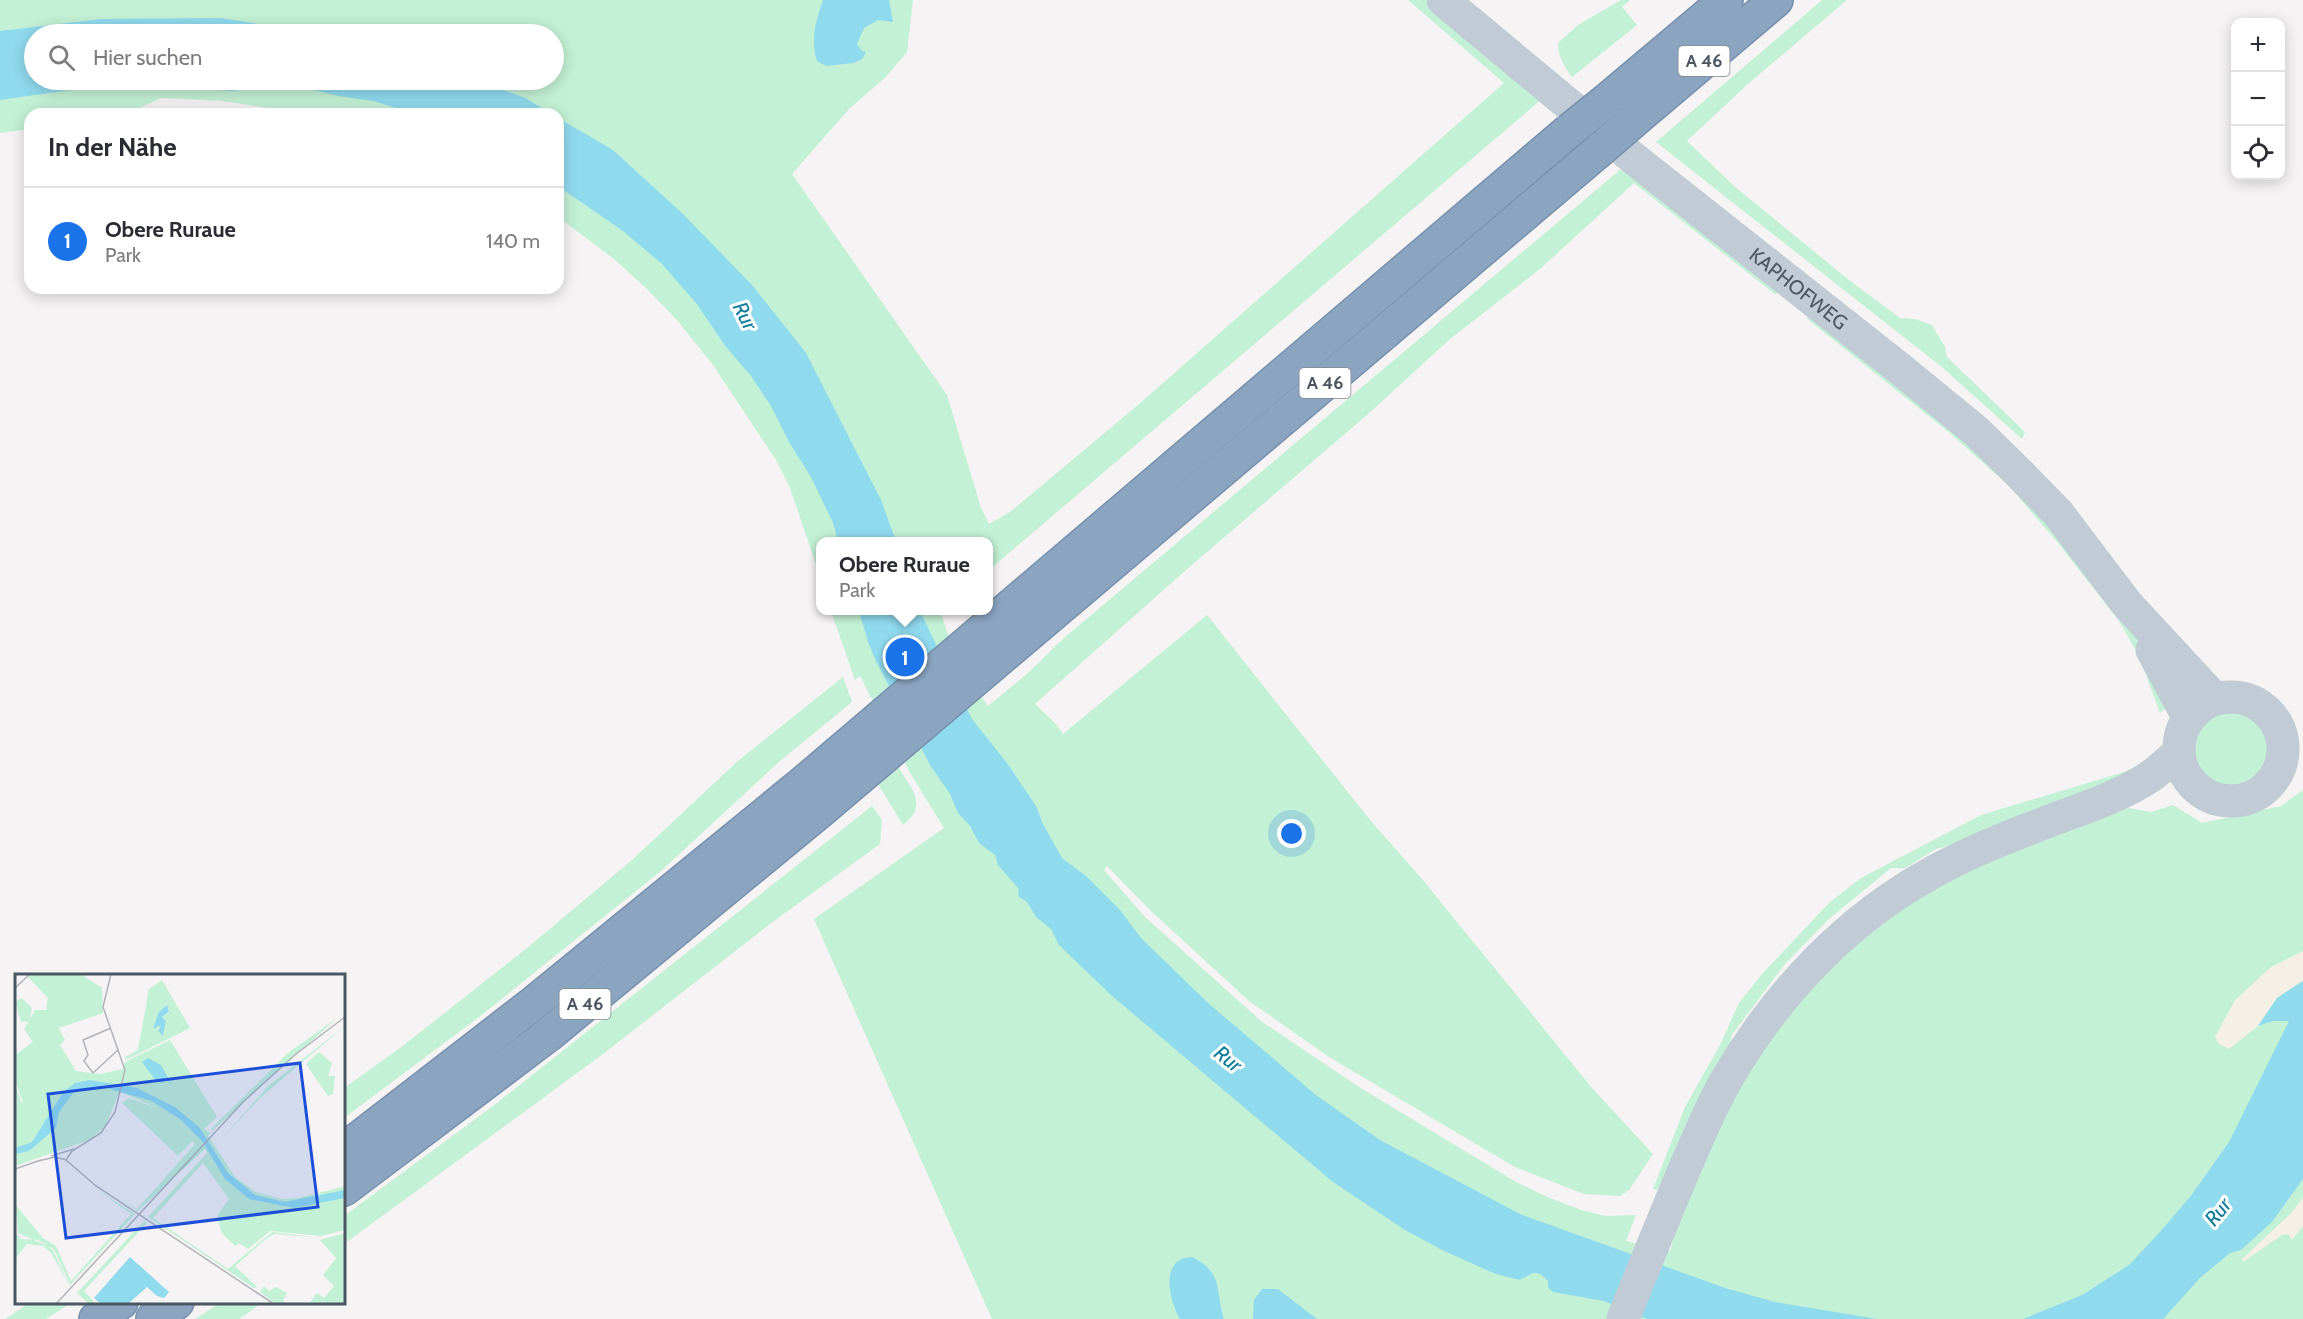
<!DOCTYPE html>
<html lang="de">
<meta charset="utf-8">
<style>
body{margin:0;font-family:Cabin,sans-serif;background:#f2f2f3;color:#2b2b33}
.controls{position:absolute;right:18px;top:18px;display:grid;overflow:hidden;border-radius:12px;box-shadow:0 3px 15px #0003}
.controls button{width:54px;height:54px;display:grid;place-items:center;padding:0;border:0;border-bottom:2px solid #e1e1e2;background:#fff;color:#2b2b33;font:30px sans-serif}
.you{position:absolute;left:1292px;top:834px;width:21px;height:21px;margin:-15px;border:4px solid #fff;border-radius:50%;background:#1a73e8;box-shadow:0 0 0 9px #1a73e833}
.badge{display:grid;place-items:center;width:39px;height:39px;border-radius:50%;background:#1a73e8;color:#fff;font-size:20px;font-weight:700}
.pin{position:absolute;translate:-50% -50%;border:3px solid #fff;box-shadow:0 2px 6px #0006}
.popup{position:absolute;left:816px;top:537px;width:177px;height:78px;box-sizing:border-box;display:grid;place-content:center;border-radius:12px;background:#fff;filter:drop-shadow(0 2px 4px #0005);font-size:20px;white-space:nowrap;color:#7c7c81}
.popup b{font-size:22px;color:#2b2b33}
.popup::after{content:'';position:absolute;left:50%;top:100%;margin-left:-12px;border:12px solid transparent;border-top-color:#fff}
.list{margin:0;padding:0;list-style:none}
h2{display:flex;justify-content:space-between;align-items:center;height:78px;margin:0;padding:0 24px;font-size:26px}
h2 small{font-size:20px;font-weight:400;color:#7c7c81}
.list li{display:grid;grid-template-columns:39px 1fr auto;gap:18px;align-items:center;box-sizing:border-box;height:108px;padding:0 24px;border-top:2px solid #e1e1e2}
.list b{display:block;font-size:22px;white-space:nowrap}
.list p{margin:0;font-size:20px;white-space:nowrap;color:#7c7c81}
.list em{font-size:20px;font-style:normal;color:#7c7c81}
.icon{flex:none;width:33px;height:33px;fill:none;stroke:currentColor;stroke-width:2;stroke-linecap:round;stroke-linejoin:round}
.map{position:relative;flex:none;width:2303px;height:1319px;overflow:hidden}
.search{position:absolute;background:#fff;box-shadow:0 3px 15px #0003;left:24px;top:24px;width:540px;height:66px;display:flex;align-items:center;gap:15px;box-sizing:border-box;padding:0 21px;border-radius:33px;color:#7c7c81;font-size:22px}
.panel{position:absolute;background:#fff;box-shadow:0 3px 15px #0003;left:24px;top:108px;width:540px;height:186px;border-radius:18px}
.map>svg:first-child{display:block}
.green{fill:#c3f1d5;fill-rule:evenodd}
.sand{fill:#f5f0e5}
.water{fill:#90daee}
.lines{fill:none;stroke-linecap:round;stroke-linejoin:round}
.highway-casing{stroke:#7690ad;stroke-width:36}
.secondary{stroke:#c1cbd6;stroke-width:33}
.highway{stroke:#8ba5c1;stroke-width:33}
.highway-bridge-casing{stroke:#7690ad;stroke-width:36;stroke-linecap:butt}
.highway-bridge{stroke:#8ba5c1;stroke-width:33}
.labels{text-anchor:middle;stroke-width:6;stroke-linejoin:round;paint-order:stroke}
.shield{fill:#fff;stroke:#808990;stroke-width:1.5}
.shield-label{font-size:18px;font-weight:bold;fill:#4a5661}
.street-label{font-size:20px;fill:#4a5661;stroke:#fff}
.water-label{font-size:21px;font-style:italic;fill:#0c7c9b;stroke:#fff}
.inset-road{fill:none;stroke:#b1b4b9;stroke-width:1.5}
.view{fill:#1d4ed8;fill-opacity:0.15;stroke:#1d4ed8;stroke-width:3}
.inset-edge{fill:none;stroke:#4a5661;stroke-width:3}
</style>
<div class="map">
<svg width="2303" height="1319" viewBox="0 0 2303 1319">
<rect width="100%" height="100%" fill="#f5f3f3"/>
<!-- green -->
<path class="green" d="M0,0H913L907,52L886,77L849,109L792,174L947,395L981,508L989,524L1010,512L1138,405L1504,83L1408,0H1426L1525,88L1542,99L989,570V542H821V579L790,488L776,460L713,365L677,320L646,288L614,259L558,217V114H311L222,101L161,98L127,114H30V129L0,133ZM34,34H554V80H34Z
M1621,0H1630L1622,7L1637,25L1572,77C1564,66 1558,56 1558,43L1578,25Z
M1822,0H1847L1749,83L1687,141L1734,186L1849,280L1900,318L1915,319L1932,325L1945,347L1947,357L2025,432L2022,439L1943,368L1656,142Z
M1621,169L1781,284L1776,295L1634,183L1540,269L1450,339L1367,415L1186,570L1035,704L1056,724L1063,734L1207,615L1370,820L1422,879L1592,1088L1653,1154L1629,1190L1620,1196L1584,1194L1515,1167L1329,1057L1249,1001L1150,910L1107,866L1104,870L1145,917L1261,1021L1359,1087L1516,1182L1545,1196L1581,1210L1605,1216L1636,1215L1626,1241L1670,1251L1689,1181L1713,1124L1810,983L1926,889L2068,826L2129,808L2151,812L2173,805L2202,823L2281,806L2303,790V1319H992L814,919L944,828L909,771L860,676L855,680L831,611H940L954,651L972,683L988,706L1028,673L1064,638Z
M1818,316L2035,502L2145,648L2170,705L2160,713L2139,656L2119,621L2058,543L2010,487L1951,434L1806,318Z
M843,677L852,702L780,761L661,871L479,1017L344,1118V1088L400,1048L527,948L632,860L739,760Z
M2195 749a38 38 0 1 1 76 0a38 38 0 1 1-76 0Z
M2146,763L2138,773L1971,840L1936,849L1905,868H1891L1829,919L1784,965L1732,1035L1726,1058L1659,1190L1653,1189L1685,1107L1720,1045L1739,1003L1762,974L1829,903L1861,878L1981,815L2124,772Z
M898,767C911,788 929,805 903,825L878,784Z
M872,806L882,820L880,844L774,921L603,1054L344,1244V1216L493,1106Z
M31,1302H71V1303L46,1319H5Z
M220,1303V1302L262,1303L239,1319H195Z"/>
<!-- sand -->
<path class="sand" d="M2303,951V981L2277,998L2258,1026L2229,1049L2219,1044L2215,1037L2235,1000L2271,967Z
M2303,1198V1226L2292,1240L2288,1234L2282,1235L2243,1262L2242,1259L2290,1214Z"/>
<!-- water -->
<path class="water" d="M823,0H889L893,22L878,20L864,28L857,44L862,51L866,52L862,59L854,63L826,66L817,61C810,39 816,21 823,0Z
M221,18L321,34H34V80H478L525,98L552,114H416L373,101L339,96L296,86L269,85L233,91L150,85L77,89L0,100V31L101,19Z
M558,118L613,150L683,214L752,285L806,353L881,500L896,541H838L833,523L811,477L789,442L771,406L751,376L726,347L696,303L662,264L623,231L565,191L558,182Z
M859,611H920L972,719L1007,763L1036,806L1043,824L1062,858L1086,876L1120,910L1141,938L1207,1002L1316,1095L1380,1140L1520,1214L1725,1288L1775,1302L1877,1319H1647L1604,1301L1553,1292L1548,1288V1281C1536,1268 1533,1273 1520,1280L1496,1274L1442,1250L1405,1230L1333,1182L1112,996L1059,945L1051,929L1036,917L1027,902L1019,897L1018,888L998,865L995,855L979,843L970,826L958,813L950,794L930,765L876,661L868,642Z
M2303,981V1179L2272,1222L2241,1250L2230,1253L2200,1278L2163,1319H2023L2082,1295L2129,1265L2159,1233L2190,1197L2229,1142L2289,1021H2273L2258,1026L2277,998Z
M1192,1257C1224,1273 1215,1290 1224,1319H1180C1169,1300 1159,1258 1192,1257Z
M1262,1289H1278L1317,1319H1253L1254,1300Z"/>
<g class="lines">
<defs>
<path id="highway" d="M1606,101L1726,0
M1632,122L1776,0
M344,1150L534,1003L801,785L1570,130
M344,1189L548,1035L821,810L1596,153
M96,1319L121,1302
M153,1319L177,1302"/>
</defs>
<!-- highway casing -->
<use href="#highway" class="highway-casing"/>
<!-- secondary -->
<g class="secondary">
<path id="s1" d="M1443,0L1633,158L1899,368L1976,431L2018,472L2058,513L2127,604L2215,699"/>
<path d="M2152,650L2189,719"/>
<circle cx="2231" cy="749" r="52"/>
<path d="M1623,1319C1644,1267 1665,1215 1687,1163C1700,1134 1712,1104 1728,1077C1778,992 1848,918 1935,871C1975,849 2018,833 2060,817C2091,806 2124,794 2151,776C2161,769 2170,760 2179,752"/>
</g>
<!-- highway -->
<use href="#highway" class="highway"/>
<defs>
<path id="highway-bridge" d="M1570,130L1606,101
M1596,153L1632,122"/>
</defs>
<!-- highway-bridge casing -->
<use href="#highway-bridge" class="highway-bridge-casing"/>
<!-- highway-bridge -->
<use href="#highway-bridge" class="highway-bridge"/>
</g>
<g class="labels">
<!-- shield labels -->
<g class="shield">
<rect x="1678.5" y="46" width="51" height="30" rx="4.5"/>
<rect x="1299.5" y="368" width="51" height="30" rx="4.5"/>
<rect x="559.5" y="989" width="51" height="30" rx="4.5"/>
</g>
<g class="shield-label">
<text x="1704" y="67">A 46</text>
<text x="1325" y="389">A 46</text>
<text x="585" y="1010">A 46</text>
</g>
<!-- street labels -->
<g class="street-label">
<text dy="7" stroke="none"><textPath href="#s1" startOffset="458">KAPHOFWEG</textPath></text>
</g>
<!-- water labels -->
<g class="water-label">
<text transform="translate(745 316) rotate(63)" y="7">Rur</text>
<text transform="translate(1228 1059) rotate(38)" y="7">Rur</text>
<text transform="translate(2218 1212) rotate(-51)" y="7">Rur</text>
</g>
</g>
<!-- overview -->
<g transform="translate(15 974)">
<rect width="330" height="330" fill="#f5f3f3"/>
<path d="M17,0H65L87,14L88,39L44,54L50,66L45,71L61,97L85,100L108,95L110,88L155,66L202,143L189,155L196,159L193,161L220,203L241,218L267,225L284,224L330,212V256L306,262L255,257L233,275L224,269L220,272L207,259L203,247V240L214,225L188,189L138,244L213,295L257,258L306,264L260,260L252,264L220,292L242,313L239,314L133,243L192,179L190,175L123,237L105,225L122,235L180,170L177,167L163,182L107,129L114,124L142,134L108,119H104L90,153L74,166L0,192V111L7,129L8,128L0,107V81L18,68L9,55L14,47L6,48L0,28L7,24L17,34L15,46L20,36H31L33,24L13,3ZM147,6L175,54L111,86L110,83L123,76L134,15ZM151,30L154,39L147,43L151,46L148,62L143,57L146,51L139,54ZM322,44L197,157L196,155L273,79ZM330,52L245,124L202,170L253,112ZM304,78L317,89L313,102H320L318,120L313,122L291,90ZM76,212L120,240L55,311L39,275L3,259L0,230L28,264L41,272L56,307L116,240ZM130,246L132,249L69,317L81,330H74L62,319ZM0,257L6,265L23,266L38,276L54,312L37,280L28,272L12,270L0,285ZM330,259V330H307L310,324L306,330H294L302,319L309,324L319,312L308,301L321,284L305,266ZM249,312L254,317L261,313L272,319L268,327L272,330H261L245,318Z" fill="#c3f1d5" fill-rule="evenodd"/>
<path d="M152,31L154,38L147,43L151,47L148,62L143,57L146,51L138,55L144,38ZM133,84L146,91L157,111L150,104L148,109L141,107L127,88ZM75,106L122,114L160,133L185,154L213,199L240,221L270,228L330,216V224L279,234L234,225L210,205L187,167L166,146L137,127L91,114H72L58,119L44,138L41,154L14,177L0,180V174L17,168L49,117L60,109ZM115,283L154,318L149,324L142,322L132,313L113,330H86L79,324Z" fill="#90daee"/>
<path class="inset-road" d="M0,14L15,0M96,54L68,66L73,81L69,87L78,99L103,76M36,182L59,175M51,186L81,212L259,330M23,187L40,183L51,186L57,177L86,159L100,138L110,96L88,33L96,0M0,195L26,186M41,330L229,127L281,80L330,43"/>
<path class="view" d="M285,89L303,233L51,264L33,120Z"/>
<rect width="330" height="330" class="inset-edge"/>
</g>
</svg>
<div class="controls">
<button>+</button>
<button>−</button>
<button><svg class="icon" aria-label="locate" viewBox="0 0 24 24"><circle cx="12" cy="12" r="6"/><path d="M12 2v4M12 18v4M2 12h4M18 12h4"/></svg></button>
</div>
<div class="you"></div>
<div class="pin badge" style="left:905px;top:657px">1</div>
<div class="popup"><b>Obere Ruraue</b>Park</div>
<div class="search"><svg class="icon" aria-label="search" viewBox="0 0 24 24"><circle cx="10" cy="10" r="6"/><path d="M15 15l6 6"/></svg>Hier suchen</div>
<section class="panel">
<h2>In der Nähe<small></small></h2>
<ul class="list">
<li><span class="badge">1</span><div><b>Obere Ruraue</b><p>Park</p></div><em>140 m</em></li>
</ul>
</section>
</div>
